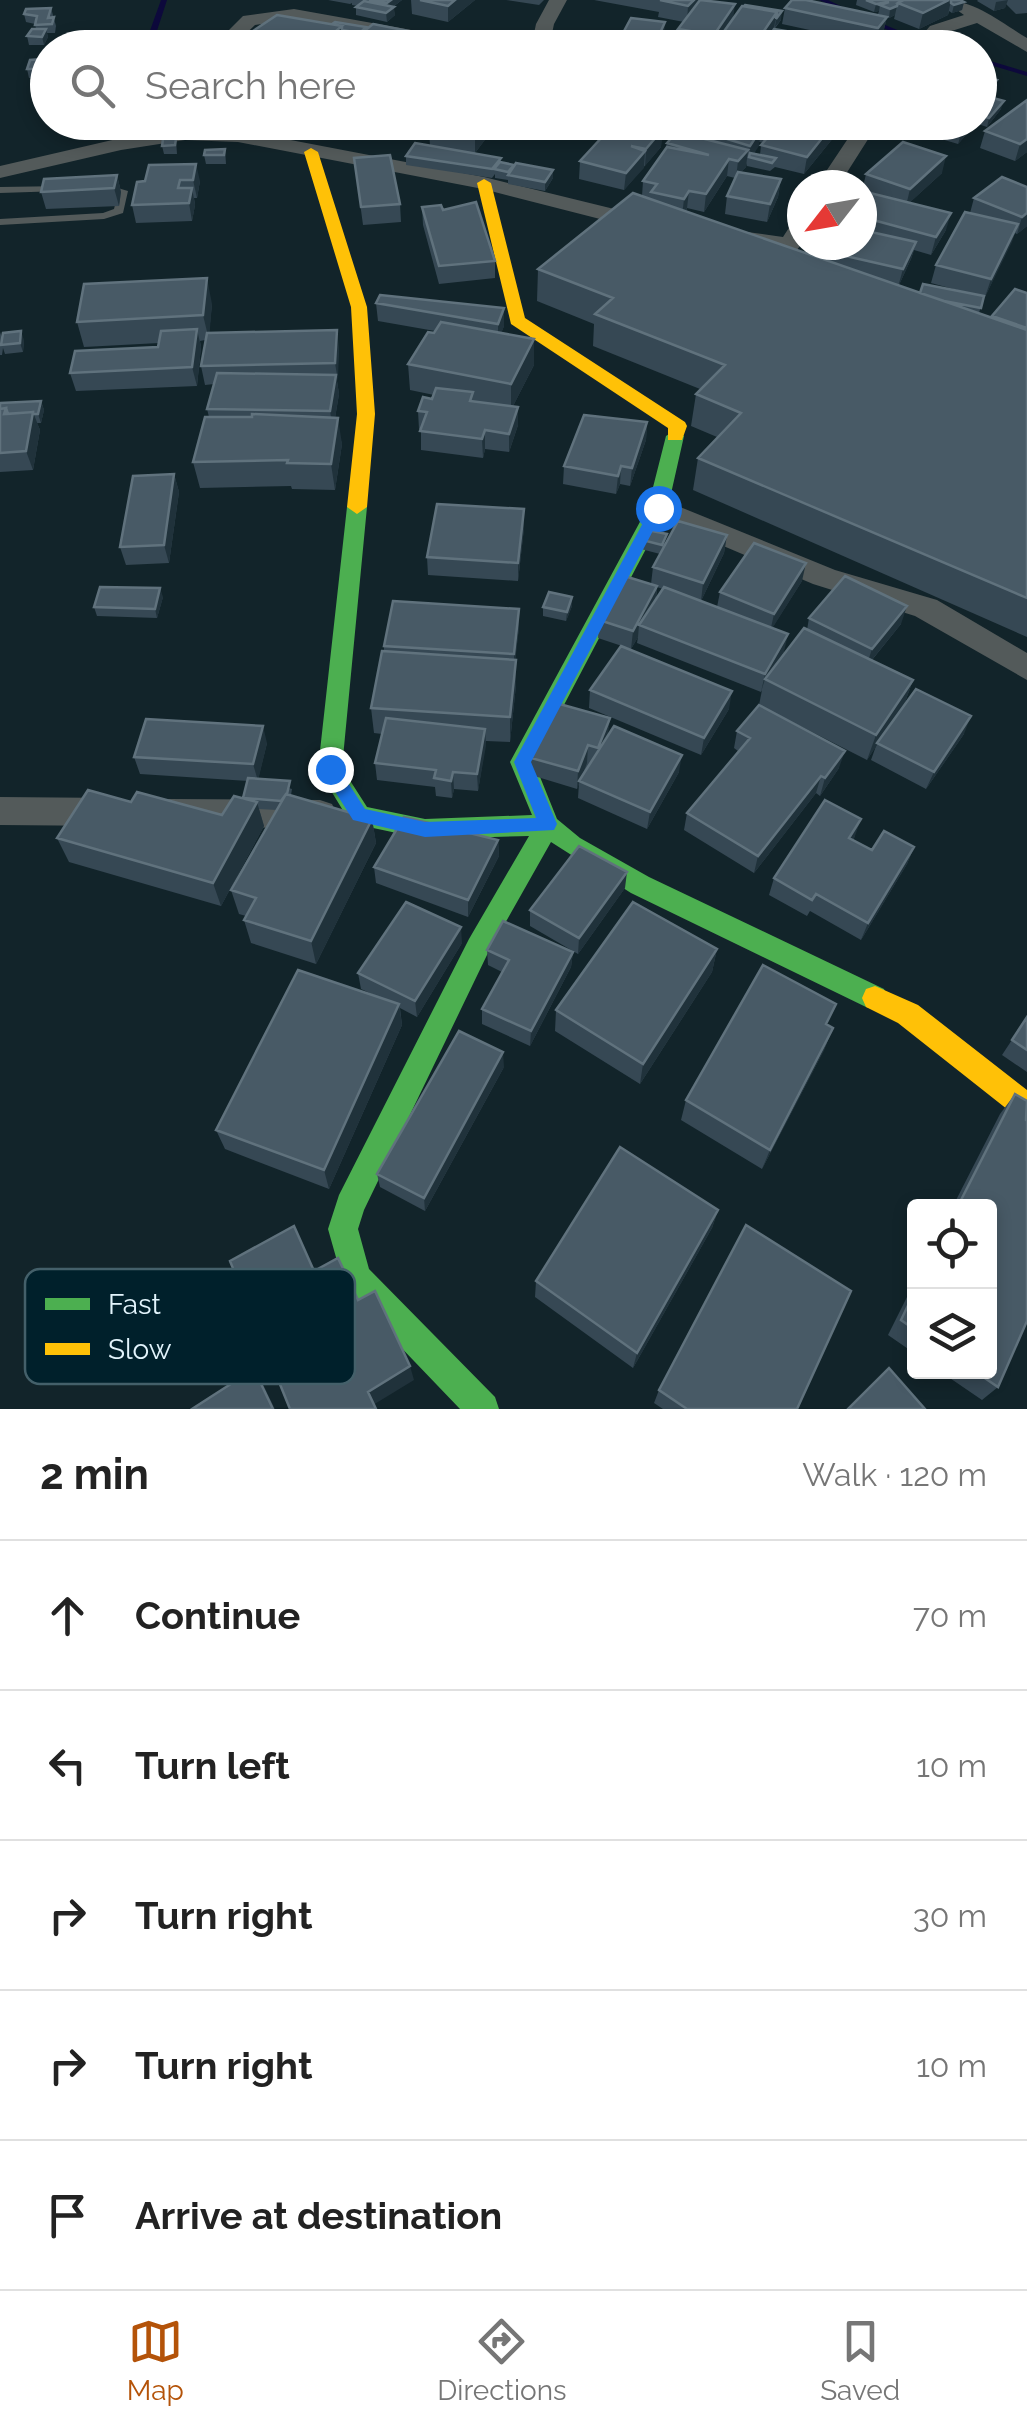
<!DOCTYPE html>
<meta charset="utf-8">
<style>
body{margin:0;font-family:Raleway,sans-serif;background:#f2f2f2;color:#222}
.controls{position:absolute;right:30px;bottom:30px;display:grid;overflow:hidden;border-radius:10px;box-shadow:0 5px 15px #0003}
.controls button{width:90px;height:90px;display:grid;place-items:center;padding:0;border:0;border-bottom:2px solid #e0e0e0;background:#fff;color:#222;font:50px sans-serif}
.compass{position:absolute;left:787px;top:170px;width:90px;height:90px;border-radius:50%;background:#fff;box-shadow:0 5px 15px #0003;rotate:239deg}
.stop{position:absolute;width:30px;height:30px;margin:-22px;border:8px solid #1a73e8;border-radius:50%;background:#fff}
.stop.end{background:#1a73e8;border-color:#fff;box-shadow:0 2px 10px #0008}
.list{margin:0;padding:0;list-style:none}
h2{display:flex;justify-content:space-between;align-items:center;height:130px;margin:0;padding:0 40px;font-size:42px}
h2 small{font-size:32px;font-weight:400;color:#767676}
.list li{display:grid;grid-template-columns:65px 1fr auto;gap:30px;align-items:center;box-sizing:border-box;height:150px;padding:0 40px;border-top:2px solid #e0e0e0}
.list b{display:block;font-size:38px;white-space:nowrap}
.list em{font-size:32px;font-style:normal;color:#767676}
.icon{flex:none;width:55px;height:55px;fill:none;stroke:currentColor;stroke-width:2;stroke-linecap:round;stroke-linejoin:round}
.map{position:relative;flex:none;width:1027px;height:1409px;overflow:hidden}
.search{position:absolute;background:#fff;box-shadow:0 5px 15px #0003;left:30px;right:30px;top:30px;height:110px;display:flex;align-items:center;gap:25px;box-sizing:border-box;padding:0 35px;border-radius:55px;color:#767676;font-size:38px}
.sheet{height:880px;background:#fff}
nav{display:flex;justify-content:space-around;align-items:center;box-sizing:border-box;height:140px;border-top:2px solid #e0e0e0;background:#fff;font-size:28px;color:#767676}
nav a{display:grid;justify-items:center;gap:5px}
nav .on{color:#b45309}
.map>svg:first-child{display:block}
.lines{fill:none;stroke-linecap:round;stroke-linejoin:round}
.stream{fill:#0d093c;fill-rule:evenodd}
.lane{fill:#535a5a;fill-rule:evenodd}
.street{fill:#535a5a;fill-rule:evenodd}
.fast{fill:#4caf50;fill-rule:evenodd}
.slow{fill:#ffc107;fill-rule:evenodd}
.wall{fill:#364854;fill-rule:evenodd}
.shaded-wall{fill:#20323b}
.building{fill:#485a66;stroke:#60727d;stroke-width:2.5}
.route{fill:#1a73e8}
.key{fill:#00202b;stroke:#44606a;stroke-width:2.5}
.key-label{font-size:28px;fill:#e2f4fc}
</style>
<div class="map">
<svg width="1027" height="1409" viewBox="0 0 1027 1409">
<rect width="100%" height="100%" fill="#12242a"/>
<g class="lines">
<!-- stream -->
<path class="stream" d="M161,0H167L154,40L147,48H140L147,39Z
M819,0H828L851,11L846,12Z
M869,20H873L941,48H930L869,22Z
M980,58L1027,72V76L980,62Z
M48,102V106L39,108L35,106Z"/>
<!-- lane -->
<path class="lane" d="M104,184L128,191L123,213L104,219L0,225V219L103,213L114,209L118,193L100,189L99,187Z
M65,186V190L61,191L0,193V187Z"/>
<!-- street -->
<path class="street" d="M549,0H567L554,24L549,48H531L536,24Z
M943,0C975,0 1000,22 1027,38V52L977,23L942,34L931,48H911L930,26L964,15Z
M294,9L428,33L508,42L517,48L428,45L294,19L255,25L231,48H211L243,16Z
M859,122H879L839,185H817Z
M185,128L238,130L484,177L655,219L658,224L647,231L483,189L238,142L185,140L121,150L0,178V166L121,138Z
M802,218V243L797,250L740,245L729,238L740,231L783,237L794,220Z
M658,498L835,570L937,600L1027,653V680L915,616L813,584L648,514L644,507L648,500Z
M0,797L115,798L127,802L132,812L127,822L115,826L0,825Z
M169,799L320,800L332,804L337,814L332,824L320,828L169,827L157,823L152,813L157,803Z"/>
<!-- fast -->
<path class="fast" d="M675,430L684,436L668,507L534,762L557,819L580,838L649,877L884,989L888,998L884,1007L875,1010L866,1007L631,893L551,842L487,955L364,1210L358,1229L369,1269L495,1397L499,1409H460L345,1289L328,1229L339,1195L469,939L529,836L425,839L359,825L350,822L322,776L318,769L347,507L357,500L367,507L342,768L367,807L425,819L532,815L510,762L648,507L666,436Z"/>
<!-- slow -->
<path class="slow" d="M311,148L318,152L367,307L375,414L367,507L357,514L347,507L357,414L351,307L304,152Z
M484,179L491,183L525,318L685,422L687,426L682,440H668V428L511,324L477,183Z
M875,986L918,1005L1027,1090V1121L1017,1117L898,1023L866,1007L862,998L866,989Z"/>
</g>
<!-- wall -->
<path class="wall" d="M328,0H402L393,7L395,15L387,22L356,15V7L358,6L352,5V3L350,4Z
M411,0H475L448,22L412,14Z
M506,0H544L539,5Z
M594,0H709L734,18L781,20L761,48H665L678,34V29L684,22L658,17L659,12Z
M857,0H960L964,2L962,10L952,13L949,11L948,15L919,29L894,19L895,15L889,18L878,14L879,11L874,12L856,5Z
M978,0H1027V13L1016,14L1006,4L1005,8L994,11L977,1Z
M51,8L56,26L55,33H47L48,37L44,45H29L27,36L36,29L35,24L26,22L24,14Z
M785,8L887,17L883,33L874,44L782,24Z
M366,29L424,34L425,42L419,48L358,46V41L343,38V42L337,48H234L252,45L250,33Z
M664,38L660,48H613V39Z
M44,59L45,64L48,61V75L45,71L44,77L29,78L27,69Z
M980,76L997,80L992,96L980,112L1001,109L987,127L975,123L980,122Z
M1027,100V152L1015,161L980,148L985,131Z
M312,122H364L355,133L313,126Z
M435,122H514L507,133L487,130V137L475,153L501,158V163L553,170V178L545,191L508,184V180L495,178V174L492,178L406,165V156L430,146L429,129Z
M531,122H607L595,140L542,129V125Z
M616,122H683L673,135L662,132L661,147L624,190L579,179L580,161Z
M692,122H777L773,132H838L804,174L775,167L770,171L747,166V163L746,167L741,172L781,179L778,197L767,222L725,214L727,196L735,178L727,176L704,212L687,208L686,211L826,260L827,254H825L827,245H862V191L866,174L942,173L909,203L946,230L931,255L914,250L911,259L899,285L920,293L972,294L931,283L936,265L970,213L974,198L1027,187V226L1017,234L1015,233L985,297L984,296L979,313L992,317L1027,293V637L693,490L698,458L717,437L691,426L696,394L700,389L593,346L594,324L537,301L538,269L642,196L643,181L666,148L667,143L687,134V129ZM759,142L764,143L761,145L760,155L754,154Z
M902,122H974L973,127L958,144L901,127Z
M176,139L177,154H164L162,146Z
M225,149L226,164H206L204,155Z
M354,158L400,204L401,222L363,225Z
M149,165L200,181L197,198H194L195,205L192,221L136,223L132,205L145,181Z
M117,175L121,192L119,206L46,209L41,192Z
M422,207L443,210L495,261V278L439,284L423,225Z
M376,303L504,308V326L501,333L534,365L513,406L518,425L509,452L485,449L483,458L421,450V429H419L418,411L432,399L434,395L410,390L408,364L435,331L378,321Z
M212,304L209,333L339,348L337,381L339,394L335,418L342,444L335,490L292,489L291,486L200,488L193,462L209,417L207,409L214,384L205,385L201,366L205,340L200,341L201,347L197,386L76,391L70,373L158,347L159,343L84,347L77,322Z
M0,332L2,338L24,340L23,352L5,354L3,348L2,355H0Z
M41,401L44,410L41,423H37L40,430L33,470L0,472V403Z
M647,422L646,440L630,486L620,484L616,494L563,484L564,466Z
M174,474L179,492L169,563L126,565L120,547Z
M524,528L518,581L428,575L427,557Z
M727,535L724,553L701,601L717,607L720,592L802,581L772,628L784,652L779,661L807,630L809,618L901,624L872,660L913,680L904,705L964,734L926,789L871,760L876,746L867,760L759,705L762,690L761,692L637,643L638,637L631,649L598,638L599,620L602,615V608L651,584L653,567L660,554L641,549L642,540L666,543ZM657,587L663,589L656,600Z
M163,597L157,618L97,616L94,607Z
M572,606L566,621L543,616V607Z
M519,627L515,660L516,685L510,742L486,741L478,791L454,789L452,798L436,796L435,787L377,780L375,763L382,734L374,733L371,708L384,652V646Z
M590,690L729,709L701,755L589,708Z
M737,731L839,768L820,796L816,793L754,873L684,830L687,813L738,751L734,748Z
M608,735L679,772L647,829L578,798L579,783L577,789L531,775V758Z
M267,743L258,779L292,789L291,795L372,819L376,843L316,964L251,943L244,920L246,916L239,914L231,890L277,810L259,809L264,826L221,906L69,862L57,838L131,802L222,815L243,798L248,781L140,774L134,757Z
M855,836L853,840L872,850L914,847L907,864L861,940L810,911L807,916L769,895L774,878Z
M498,840L499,856L468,917L376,883L374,867Z
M625,888L578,954L530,926V910Z
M462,943L417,1017L400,1008L402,1025L329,1189L225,1149L216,1130L374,995L361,989L358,973Z
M717,949L712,972L640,1084L555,1031L556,1010Z
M487,950L573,952L571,967L530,1046L482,1024V1009L502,972L488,965Z
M1027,1017V1072L1002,1055Z
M827,1025L833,1028L824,1050L762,1169L681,1120L686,1100Z
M504,1067L425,1211L380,1187L377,1174Z
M1015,1094L1026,1120L998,1387L982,1400L941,1372H990V1206H953L1000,1114Z
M718,1210L712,1228L633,1368L535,1297L536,1281Z
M914,1283V1353L888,1335Z
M659,1390L797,1409H663L654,1403Z"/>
<!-- shaded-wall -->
<path class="shaded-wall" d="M391,0H402L387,11V3Z
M455,0H475L448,22V6Z
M694,0H703L687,22L688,6Z
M949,0H951L948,15L919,29L923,13Z
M1008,0L1005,8L994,11L996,2Z
M889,2L880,5L879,11L874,12L876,4Z
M964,2L962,10L952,13L954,5Z
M735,4L733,20L720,37L715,48H712L714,35Z
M897,6L895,15L889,18L890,9Z
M394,7L395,15L387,22L386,13Z
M782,11L781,20L775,27L776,19Z
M777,12L774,28L761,48H754L755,44Z
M887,17L883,33L874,44L878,28Z
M665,22L664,38L660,48H656V42Z
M342,26L343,42L337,48H318Z
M46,29L48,37L44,45L42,37Z
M424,34L425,42L419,48H405L414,37Z
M997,80L992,96L980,112V101Z
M1004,101L1001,109L987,127L989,118Z
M354,122H364L355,133Z
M485,122H487V137L475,153V136Z
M506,122H514L507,133Z
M604,122V127L595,140V123Z
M674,122H683L673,135Z
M772,122H777L768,143L770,126Z
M835,122H840L838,132L804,174L807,157Z
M966,122H974L973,127L958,144L963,127Z
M761,129L759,146L751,158L749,157L750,146Z
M662,130L661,147L645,166L646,149Z
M1027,139V152L1015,161L1020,144Z
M748,150L746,167L736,178L738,161Z
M645,151L644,168L624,190L626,173Z
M946,156L942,173L906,206L910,189Z
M729,159L727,176L704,212L706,194Z
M196,164L200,181L197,198L193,180Z
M553,170V178L545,191V182Z
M117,175L121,192L119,206L114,188Z
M781,179L778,197L767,222L770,204Z
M192,188L195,205L192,221L189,203Z
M689,191L687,208L682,216L684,199Z
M951,213L946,230L931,255L936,237Z
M1027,213V226L1017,234L1022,217Z
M1018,224L1012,242L985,297L991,279Z
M916,242L911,259L898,287L903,269Z
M207,278L212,304L209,340L203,315Z
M504,308V326L498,342V324Z
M197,329L201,347L197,386L192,367Z
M337,330L339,348L338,381L335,363Z
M21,331L24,340L23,352L20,343Z
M534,339V365L511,410V384Z
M336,375L339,394L333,430L330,411Z
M41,401L44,410L41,423L38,414Z
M518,407V425L509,452V434Z
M33,412L40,430L33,470L26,451Z
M338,418L342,444L335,490L331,464Z
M647,422L646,440L630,486L632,468Z
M485,430V449L483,458L482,439Z
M621,466L620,484L616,494L618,476Z
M174,474L179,492L169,563L164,545Z
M524,509V528L518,581V563Z
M727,535L724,553L701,601L703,583Z
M806,563L802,581L770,632L774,614Z
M657,586L655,604L639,625L638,637L631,649L633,631Z
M160,588L163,597L157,618L155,609Z
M572,597V606L566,621L567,612Z
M907,606L901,624L866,667L872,649Z
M519,609V627L514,672V654Z
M788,634L784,652L768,681L765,679L761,692L765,674Z
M516,660V685L510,742V717Z
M913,680L904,705L867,760L876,735Z
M732,691L729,709L701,755L704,738Z
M971,716L964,734L926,789L934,772Z
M610,718L608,735L596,765L598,748Z
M263,726L267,743L258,781L253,764Z
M485,729L486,746L478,791L477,774Z
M588,745L587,763L577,789L578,771Z
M845,751L839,768L820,796L825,778Z
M682,755L679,772L647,829L650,812Z
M453,772L454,789L452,798L451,781Z
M821,776L816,793L754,873L758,856Z
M257,802L264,826L221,906L213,883Z
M372,819L376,843L316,964L311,941Z
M861,819L855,836L843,855L849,838Z
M498,840L499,856L468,917V900Z
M914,847L907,864L861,940L868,923Z
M627,872L625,888L578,954L579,938Z
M461,927L462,943L417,1017L415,1001Z
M717,949L712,972L640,1084L643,1064Z
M573,952L571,967L530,1046L531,1031Z
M399,1004L402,1025L329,1189L324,1170Z
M833,1028L824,1050L762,1169L770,1150Z
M503,1052L504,1067L425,1211L424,1198Z
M718,1210L712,1228L633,1368L637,1353Z
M410,1366L414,1380L373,1405L368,1392Z
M254,1369L262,1382L275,1409H273Z"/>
<!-- building -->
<path class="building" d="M369,0H391L387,3Z
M420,0H455L448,6Z
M660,0H694L688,6Z
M700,0L735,4L714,35L678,29Z
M792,0H806L887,17L878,28L785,8Z
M866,0H904L898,3L897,6L890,9L880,5L889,2L876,4Z
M904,0H949L923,13L898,3Z
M951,0H960L964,2L954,5L951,3Z
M364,1L394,7L386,13L356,7Z
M745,5L782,11L776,19L777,12L744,6Z
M742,6L777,12L755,44L720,37Z
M51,8L48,18L54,17L52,24L35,25L37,16L24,14L26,9Z
M277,15L342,26L318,46L250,33Z
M631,18L665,22L656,42L613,39L616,32L623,33Z
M335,22L366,27L360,33L342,30V26L332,24Z
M373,24L424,34L414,42V37L376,32L365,39L357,37Z
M32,29H46L42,37L27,36Z
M774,29L821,37L814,48H762Z
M376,32L414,37L405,48H357Z
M677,34L742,48H665Z
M828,39L867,46V48H822Z
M239,43L267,48H234Z
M44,59L41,69H27L30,60Z
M980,76L997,80L980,101Z
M993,98L1004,101L989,118L980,115V112Z
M1027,100V139L1020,144L985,131Z
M435,122H485L475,136L429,129Z
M616,122H628L662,130L646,149L631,146L645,151L626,173L580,161Z
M692,122H729L761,129L750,146L711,134L699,136L702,132L687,129Z
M747,122H772L770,126Z
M781,122H835L807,157L761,145Z
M948,122H966L963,127Z
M677,132L748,150L738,161L729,159L706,194L689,191L684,199L651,192L657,184L643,181L667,147L709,155L667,143Z
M163,139H176L175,145L162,146Z
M903,142L946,156L910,189L866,174Z
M415,143L501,158L492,169L406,156Z
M225,149L224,155H204L205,150Z
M750,153L776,158L772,163L749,157Z
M390,155L400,204L361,207L354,158Z
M500,162L514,165L508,172L494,169Z
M516,163L553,170L545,182L508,175Z
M196,164L193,180H180L178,188H192L189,203L132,205L137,182L145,181L149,165Z
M738,172L781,179L770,204L727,196Z
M117,175L114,188L41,192L44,179Z
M1002,177L1027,187V213L1022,217L974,198Z
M862,191L951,213L936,237L862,217Z
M633,193L1027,330V598L698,458L741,413L696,394L725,365L595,314L613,298L538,269Z
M476,202L495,261L439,266L422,207L441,205L443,210Z
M965,212L1018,224L991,279L936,265Z
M862,230L916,242L903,269L828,252L831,245H862Z
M207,278L203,315L77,322L84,284Z
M923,284L984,296L981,308L944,301L920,293Z
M1015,289L1027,293V328L992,316Z
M380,295L504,308L498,324L376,303Z
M441,322L534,339L511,384L408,364L428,332L434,333Z
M197,329L192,367L70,373L75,351L158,347L161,331Z
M337,330L335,363L201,366L207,333Z
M21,331L20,343L1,345L3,333Z
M217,373L336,375L330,411L207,409Z
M436,388L473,392L470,401L518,407L509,434L485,430L482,439L420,431L427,412L418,411L423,397L432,399Z
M41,401L38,414H33V412L8,414L6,408L0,409V403Z
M6,408L4,414L33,412L26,451L0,453V409Z
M252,414L338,418L331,464L287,463L288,460L193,462L205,417H252Z
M584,415L647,422L632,468L621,466L618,476L564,466Z
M174,474L164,545L120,547L133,476Z
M437,504L524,509L518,563L427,557Z
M678,521L727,535L703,583L653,567Z
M647,530L667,534L662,545L642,540Z
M754,543L806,563L774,614L720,592Z
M621,575L657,586L633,631L599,620L605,609L602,608Z
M845,576L907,606L872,649L809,618Z
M100,587L160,588L155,609L94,607Z
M664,587L788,634L765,674L639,625Z
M549,592L572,597L567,612L543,607Z
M393,601L519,609L514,654L384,646Z
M804,628L913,680L876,735L765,679Z
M621,646L732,691L704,738L590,690Z
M382,651L516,660L510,717L371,708Z
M916,689L971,716L934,772L877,743Z
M556,703L610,718L598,748L588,745L578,771L531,758Z
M759,705L845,751L825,778L821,776L758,856L687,813L750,738L737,731Z
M386,718L485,729L477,774L453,772L451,781L434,778L436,770L375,763Z
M146,719L263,726L253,764L134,757Z
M614,726L682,755L650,812L579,781Z
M248,778L290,781L287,794H286L281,801L243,798Z
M88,790L131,802L137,792L222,815L234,796L257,802L213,883L57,838Z
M286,794L372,819L311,941L244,920L256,898L231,890Z
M825,800L861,819L849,838L872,850L884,831L914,847L868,923L816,894L812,900L774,878Z
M404,817L498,840L468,900L374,867Z
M579,846L627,872L579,938L530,910Z
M406,902L461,927L415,1001L358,973Z
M633,902L717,949L643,1064L556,1010Z
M503,921L573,952L531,1031L482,1009L509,960L487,950Z
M763,965L836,1004L826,1024L833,1028L770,1150L686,1100Z
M298,970L399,1004L324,1170L216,1130Z
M1027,1017V1050L1012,1040Z
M459,1031L503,1052L424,1198L377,1174Z
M1015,1094L1027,1101L1026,1120L1027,1121V1321L998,1387L976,1372H990V1206H958Z
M620,1147L718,1210L637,1353L536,1281Z
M746,1225L851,1291L797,1409H687L659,1390Z
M294,1226L314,1271L338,1258L358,1300L375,1291L410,1366L368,1392L376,1409H290L230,1261Z
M914,1293V1329L901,1320Z
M889,1368L925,1409H848Z
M254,1369L273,1409H192Z"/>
<!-- route -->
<path class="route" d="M658,503L665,508L531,762L557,824L554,830L425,837L353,820L324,774V764H336L365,809L425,822L536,818L514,762L651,508Z"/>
<!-- legend -->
<rect x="25" y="1269" width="330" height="115" rx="15" class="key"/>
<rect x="45" y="1298" width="45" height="12" fill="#4caf50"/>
<rect x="45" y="1343" width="45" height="12" fill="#ffc107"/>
<g class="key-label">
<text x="108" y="1314">Fast</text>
<text x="108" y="1359">Slow</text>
</g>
</svg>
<div class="controls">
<button><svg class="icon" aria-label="locate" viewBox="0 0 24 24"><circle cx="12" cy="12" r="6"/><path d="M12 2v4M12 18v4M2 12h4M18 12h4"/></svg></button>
<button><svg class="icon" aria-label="layers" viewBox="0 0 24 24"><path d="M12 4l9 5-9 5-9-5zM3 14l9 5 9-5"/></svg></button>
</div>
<svg class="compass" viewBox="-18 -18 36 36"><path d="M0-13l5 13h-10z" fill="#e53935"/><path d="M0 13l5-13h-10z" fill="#767676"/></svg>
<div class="stop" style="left:658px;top:508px"></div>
<div class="stop end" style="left:330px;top:769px"></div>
<div class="search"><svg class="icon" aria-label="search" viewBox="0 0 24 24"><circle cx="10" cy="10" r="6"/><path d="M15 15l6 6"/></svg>Search here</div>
</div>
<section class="sheet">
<h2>2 min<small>Walk · 120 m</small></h2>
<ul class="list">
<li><svg class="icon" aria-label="ahead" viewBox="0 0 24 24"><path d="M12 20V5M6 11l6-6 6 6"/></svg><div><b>Continue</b></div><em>70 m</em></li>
<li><svg class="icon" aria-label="left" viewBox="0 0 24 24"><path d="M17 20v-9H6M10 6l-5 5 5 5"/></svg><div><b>Turn left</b></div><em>10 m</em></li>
<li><svg class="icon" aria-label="right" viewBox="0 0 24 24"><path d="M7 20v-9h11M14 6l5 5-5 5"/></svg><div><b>Turn right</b></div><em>30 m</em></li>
<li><svg class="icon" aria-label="right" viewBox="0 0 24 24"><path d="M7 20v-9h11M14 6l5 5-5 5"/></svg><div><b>Turn right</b></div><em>10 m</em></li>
<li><svg class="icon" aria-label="arrive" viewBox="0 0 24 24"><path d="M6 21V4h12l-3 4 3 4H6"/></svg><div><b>Arrive at destination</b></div></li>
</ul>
</section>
<nav>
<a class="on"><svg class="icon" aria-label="map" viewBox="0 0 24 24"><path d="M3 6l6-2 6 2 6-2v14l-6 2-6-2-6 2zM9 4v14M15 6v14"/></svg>Map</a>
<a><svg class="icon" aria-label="directions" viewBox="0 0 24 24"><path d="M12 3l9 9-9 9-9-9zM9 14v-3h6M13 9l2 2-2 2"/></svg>Directions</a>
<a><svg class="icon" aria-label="saved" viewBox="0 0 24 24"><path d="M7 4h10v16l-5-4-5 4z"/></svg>Saved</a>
</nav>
